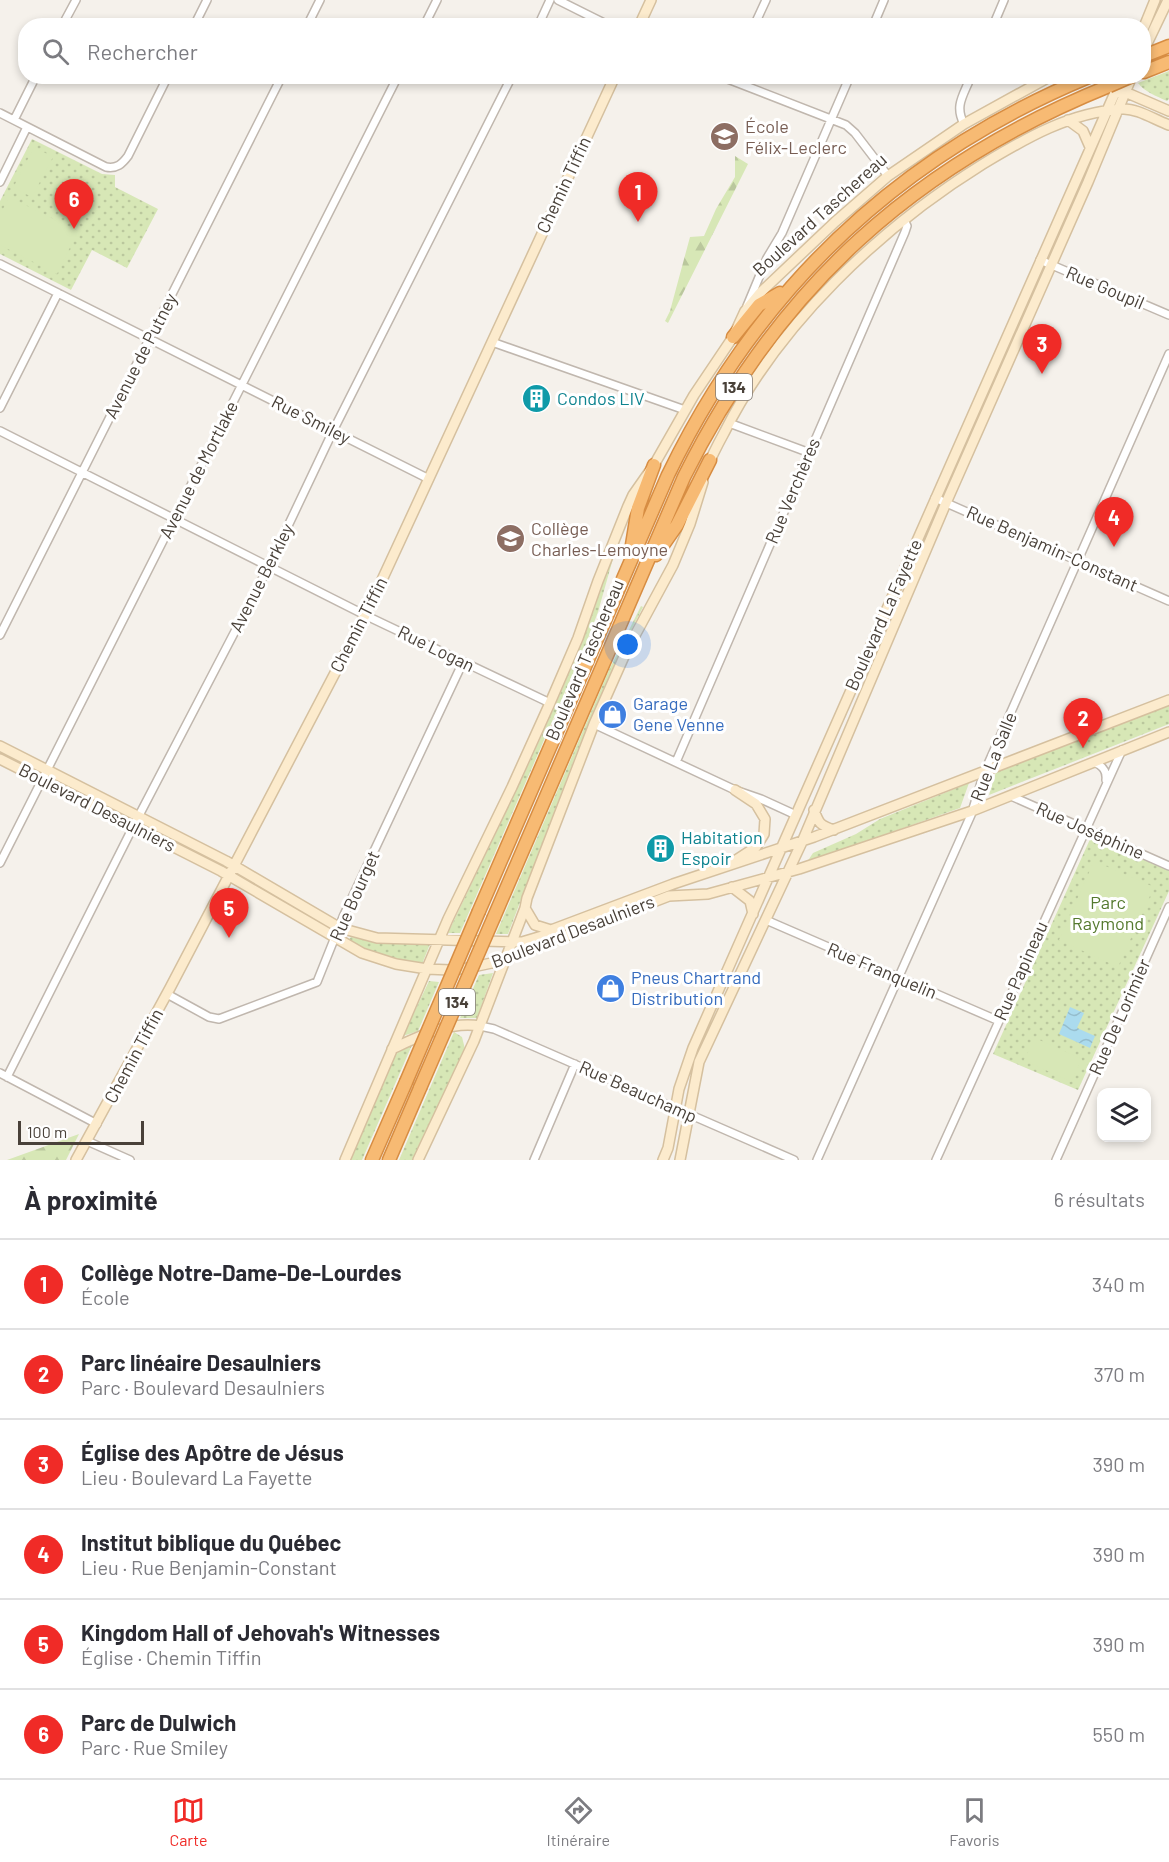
<!DOCTYPE html>
<html lang="fr">
<meta charset="utf-8">
<style>
body{margin:0;font-family:Barlow,sans-serif;background:#f7f7f7;color:#2b2b33}
.controls{position:absolute;right:18px;bottom:18px;display:grid;overflow:hidden;border-radius:12px;box-shadow:0 3px 9px #0003}
.controls button{width:54px;height:54px;display:grid;place-items:center;padding:0;border:0;border-bottom:2px solid #e1e1e2;background:#fff;color:#2b2b33;font:30px sans-serif}
.scale{position:absolute;left:18px;bottom:15px;width:126px;box-sizing:border-box;padding-left:6px;border:3px solid #494139;border-top:0;font-size:16px;line-height:21px;white-space:nowrap;color:#494139;-webkit-text-stroke:4px #fff;paint-order:stroke}
.you{position:absolute;left:628px;top:645px;width:21px;height:21px;margin:-15px;border:4px solid #fff;border-radius:50%;background:#1a73e8;box-shadow:0 0 0 9px #1a73e833}
.badge{display:grid;place-items:center;width:39px;height:39px;border-radius:50%;background:#f02b27;color:#fff;font-size:20px;font-weight:700}
.pin{position:absolute;translate:-50% -50px;filter:drop-shadow(0 2px 3px #0008)}
.pin::after{content:'';position:absolute;top:32px;width:21px;height:18px;background:inherit;clip-path:polygon(0 0,100% 0,50% 100%)}
.list{margin:0;padding:0;list-style:none}
h2{display:flex;justify-content:space-between;align-items:center;height:78px;margin:0;padding:0 24px;font-size:26px}
h2 small{font-size:20px;font-weight:400;color:#7c7c81}
.list li{display:grid;grid-template-columns:39px 1fr auto;gap:18px;align-items:center;box-sizing:border-box;height:90px;padding:0 24px;border-top:2px solid #e1e1e2}
.list b{display:block;font-size:22px;white-space:nowrap}
.list p{margin:0;font-size:20px;white-space:nowrap;color:#7c7c81}
.list em{font-size:20px;font-style:normal;color:#7c7c81}
.icon{flex:none;width:33px;height:33px;fill:none;stroke:currentColor;stroke-width:2;stroke-linecap:round;stroke-linejoin:round}
.map{position:relative;flex:none;width:1169px;height:1160px;overflow:hidden}
.search{position:absolute;background:#fff;box-shadow:0 3px 9px #0003;left:18px;right:18px;top:18px;height:66px;display:flex;align-items:center;gap:15px;box-sizing:border-box;padding:0 21px;border-radius:24px;color:#7c7c81;font-size:22px}
.sheet{height:618px;background:#fff}
nav{display:flex;justify-content:space-around;align-items:center;box-sizing:border-box;height:84px;border-top:2px solid #e1e1e2;background:#fff;font-size:16px;color:#7c7c81}
nav a{display:grid;justify-items:center;gap:3px}
nav .on{color:#f02b27}
.map>svg:first-child{display:block}
.green{fill:url(#green-dots)}
.forest{fill:url(#forest-firs)}
.pitch{fill:#d7e7b6}
.water{fill:url(#water-waves)}
.lines{fill:none;stroke-linecap:round;stroke-linejoin:round}
.street-casing{stroke:#c0b7ae;stroke-width:10}
.secondary-casing{stroke:#d5c09f;stroke-width:12}
.highway-casing{stroke:#d78d43;stroke-width:15}
.street{stroke:#fff;stroke-width:7}
.secondary{stroke:#fcebcd;stroke-width:9}
.highway{stroke:#f7ba73;stroke-width:12}
.highway-bridge-casing{stroke:#d78d43;stroke-width:15;stroke-linecap:butt}
.highway-bridge{stroke:#f7ba73;stroke-width:12}
.labels{text-anchor:middle;stroke-width:6;stroke-linejoin:round;paint-order:stroke}
.shield{fill:#fff;stroke:#807a74;stroke-width:1.5}
.shield-label{font-size:16px;font-weight:bold;fill:#494139}
.education-label{font-size:18px;fill:#785e54;stroke:#fff;text-anchor:start}
.street-label{font-size:18px;fill:#494139;stroke:#fff}
.culture-label{font-size:18px;fill:#0d838f;stroke:#fff;text-anchor:start}
.shop-label{font-size:18px;fill:#366cbe;stroke:#fff;text-anchor:start}
.park-label{font-size:18px;fill:#54792e;stroke:#fff}
</style>
<div class="map">
<svg width="1169" height="1160" viewBox="0 0 1169 1160">
<defs>
<pattern id="green-dots" width="8" height="8" patternUnits="userSpaceOnUse" patternTransform="scale(1.5)"><rect width="8" height="8" fill="#d7e7b6"/><path d="M2 2h.1M6 6h.1" fill="none" stroke="#bac79d" stroke-width="1.8" stroke-linecap="round"/></pattern>
<pattern id="forest-firs" width="22" height="20" patternUnits="userSpaceOnUse" patternTransform="scale(1.5)"><rect width="22" height="20" fill="#d7e7b6"/><path d="M5 1l3.5 6h-7zM16 11l3.5 6h-7z" fill="#bac79d"/></pattern>
<pattern id="water-waves" width="16" height="10" patternUnits="userSpaceOnUse" patternTransform="scale(1.5)"><rect width="16" height="10" fill="#abdbee"/><path d="M0 5q4-4 8 0t8 0" fill="none" stroke="#95bdcd"/></pattern>
</defs>
<rect width="100%" height="100%" fill="#f5f1eb"/>
<!-- green -->
<path class="green" d="M1169,71V99L1167,101C1156,96 1145,92 1138,83Z
M32,139L102,174L115,175V187L158,209L127,268L92,250L71,290L0,254V201Z
M613,554L614,555L598,612L585,646L460,933H448C495,833 546,734 586,631C596,606 604,579 613,554Z
M641,606L643,607L620,652L577,752L508,934H496L609,670Z
M1169,705V724L989,795L996,772Z
M969,783L960,808L807,862L813,853L856,834L880,819Z
M1091,837L1169,870V891L1078,1090L993,1054Z
M351,937L388,943L430,944L422,964C396,960 370,954 348,940Z
M493,973L477,1018H460L479,975Z
M429,981L439,982L418,1031L403,1036Z
M454,1032L462,1037L465,1049L412,1160H399Z
M412,1045L362,1160H350L393,1058L400,1050Z"/>
<!-- forest -->
<path class="forest" d="M735,156L748,164L668,323L665,321L670,311L690,237L704,236L716,209L735,177Z
M79,1134L66,1160H7Z"/>
<!-- pitch -->
<path class="pitch" d="M34,147L53,157L32,197L13,188Z
M9,197L78,231L57,274L0,245V215Z
M1094,861L1154,887L1118,967L1059,940Z
M1035,1038L1082,1059L1071,1082L1024,1060Z"/>
<!-- water -->
<path class="water" d="M1070,1007L1084,1013L1077,1028L1095,1036L1090,1048L1059,1034Z"/>
<g class="lines">
<defs>
<path id="street" d="M558,0L610,26
M62,26L76,0
M194,26L207,0
M307,26L320,0
M424,26L437,0
M538,26L550,0
M754,26L766,0
M873,26L884,0
M993,26L1004,0
M720,76L846,125L855,133L888,176
M0,113L106,167C117,169 122,164 128,156L168,76
M14,120L36,76
M964,124C954,105 964,95 971,76
M0,182L27,127
M1040,260L1169,315
M0,264L429,479
M747,306L767,258L782,233L850,76
M492,342L685,410
M0,408L58,293
M729,423L810,453
M0,431L371,618L550,703
M935,498L1169,601
M0,635L282,76
M594,724L735,790L761,799L796,815
M676,762L905,232L907,226L904,220
M1094,762C1103,766 1107,771 1106,780
M1011,796L1169,866
M0,863L398,76
M766,920L999,1021
M167,994L209,1017L219,1019L317,982L343,917L463,662
M480,1026L494,1029L794,1160
M0,1073L97,1124
M7,1077L133,827L269,566L333,431L512,76
M87,1141L130,1160
M534,1160L575,1064
M817,1160L971,815L984,773L1169,354
M936,1160L1122,750
M1056,1160L1169,907"/>
<path id="secondary" d="M639,26L651,0
M1144,27L1155,0
M1144,50L1168,0
M1121,94L1125,92L1169,111
M1068,120L1083,131L1090,147
M708,466C712,455 718,444 724,433C779,323 880,228 983,164C1026,138 1071,112 1122,109C1137,108 1155,120 1169,125
M0,746L226,861L340,928L377,938L522,942L542,936L551,930L673,884L814,837L1169,700
M0,759L221,871L362,953L396,964L427,969L450,970L468,968L501,961L669,896L708,894L799,869L972,811L1169,732
M735,790L756,804L765,819L764,834L756,847L736,860
M814,810C819,824 820,825 834,830
M732,887L750,901L753,914
M525,908L535,925L551,930
M392,1049C420,1036 449,1021 480,1026
M76,1160L170,988L369,608L615,76
M345,1160L448,919L512,787L550,703L578,638L598,581L628,506L633,495L654,465L694,395L733,337L745,311L759,294L835,222L888,176L964,124L1051,76
M418,1160L474,1041L525,908L527,898L594,724L626,652L673,565L690,524L703,482
M663,1160L668,1148L679,1089L693,1048L1121,79
M680,1160L699,1062L802,842L946,503L1088,182L1132,76"/>
<path id="highway" d="M1144,56L1169,46
M1144,72L1169,62
M733,337L759,305L780,293
M632,545L638,508L654,465
M656,555L677,525L710,460
M479,911L668,475C758,289 899,155 1091,76
M494,917L684,477C778,288 914,165 1109,86
M372,1160L406,1082
M389,1160L420,1088"/>
</defs>
<!-- street casing -->
<use href="#street" class="street-casing"/>
<!-- secondary casing -->
<use href="#secondary" class="secondary-casing"/>
<!-- highway casing -->
<use href="#highway" class="highway-casing"/>
<!-- street -->
<use href="#street" class="street"/>
<!-- secondary -->
<use href="#secondary" class="secondary"/>
<!-- highway -->
<use href="#highway" class="highway"/>
<defs>
<path id="highway-bridge" d="M1109,86L1132,76
M406,1082L479,911
M420,1088L494,917"/>
</defs>
<!-- highway-bridge casing -->
<use href="#highway-bridge" class="highway-bridge-casing"/>
<!-- highway-bridge -->
<use href="#highway-bridge" class="highway-bridge"/>
</g>
<!-- icons -->
<defs>
<symbol id="school-disc" viewBox="-11 -11 22 22"><circle r="9.5" fill="#8d6e63" stroke="#fff"/><path d="M0-5L7-2L0 1L-7-2ZM-4 1L0 2.5L4 1V4Q0 6-4 4Z" fill="#fff"/></symbol>
<symbol id="building-disc" viewBox="-11 -11 22 22"><circle r="9.5" fill="#0f9aa8" stroke="#fff"/><path d="M-4-6H4V6H1V3H-1V6H-4ZM-2.5-4.3h1.7v1.8h-1.7ZM.8-4.3h1.7v1.8H.8ZM-2.5-1h1.7V.8h-1.7ZM.8-1h1.7V.8H.8Z" fill="#fff"/></symbol>
<symbol id="shop-disc" viewBox="-11 -11 22 22"><circle r="9.5" fill="#3f7fe0" stroke="#fff"/><path d="M-5-2.5h2.3a2.7 3.5 0 0 1 5.4 0H5L5.5 6h-11ZM-1.5-2.5h3a1.5 2.3 0 0 0-3 0Z" fill="#fff"/></symbol>
</defs>
<g fill-rule="evenodd">
<use href="#school-disc" x="708" y="120" width="33" height="33"/>
<use href="#building-disc" x="520" y="382" width="33" height="33"/>
<use href="#school-disc" x="494" y="522" width="33" height="33"/>
<use href="#shop-disc" x="596" y="698" width="33" height="33"/>
<use href="#building-disc" x="644" y="832" width="33" height="33"/>
<use href="#shop-disc" x="594" y="972" width="33" height="33"/>
</g>
<g class="labels">
<!-- shield labels -->
<g class="shield">
<rect x="716" y="374" width="36" height="26" rx="4.5"/>
<rect x="439" y="989" width="36" height="26" rx="4.5"/>
</g>
<g class="shield-label">
<text x="734" y="393">134</text>
<text x="457" y="1008">134</text>
</g>
<!-- education labels -->
<g class="education-label">
<text x="745" y="133">École<tspan x="745" dy="21">Félix-Leclerc</tspan></text>
<text x="531" y="535">Collège<tspan x="531" dy="21">Charles-Lemoyne</tspan></text>
</g>
<!-- street labels -->
<g class="street-label">
<text transform="translate(564 185) rotate(-65)" y="6">Chemin Tiffin</text>
<text transform="translate(820 215) rotate(-42)" y="6">Boulevard Taschereau</text>
<text transform="translate(1105 288) rotate(23)" y="6">Rue Goupil</text>
<text transform="translate(141 356) rotate(-63)" y="6">Avenue de Putney</text>
<text transform="translate(311 420) rotate(27)" y="6">Rue Smiley</text>
<text transform="translate(199 470) rotate(-63)" y="6">Avenue de Mortlake</text>
<text transform="translate(793 491) rotate(-67)" y="6">Rue Verchères</text>
<text transform="translate(1052 549) rotate(24)" y="6">Rue Benjamin-Constant</text>
<text transform="translate(262 578) rotate(-63)" y="6">Avenue Berkley</text>
<text transform="translate(884 615) rotate(-66)" y="6">Boulevard La Fayette</text>
<text transform="translate(359 625) rotate(-63)" y="6">Chemin Tiffin</text>
<text transform="translate(436 649) rotate(26)" y="6">Rue Logan</text>
<text transform="translate(585 660) rotate(-67)" y="6">Boulevard Taschereau</text>
<text transform="translate(994 757) rotate(-68)" y="6">Rue La Salle</text>
<text transform="translate(97 808) rotate(27)" y="6">Boulevard Desaulniers</text>
<text transform="translate(1090 831) rotate(24)" y="6">Rue Joséphine</text>
<text transform="translate(355 896) rotate(-66)" y="6">Rue Bourget</text>
<text transform="translate(573 932) rotate(-21)" y="6">Boulevard Desaulniers</text>
<text transform="translate(882 971) rotate(23)" y="6">Rue Franquelin</text>
<text transform="translate(1021 971) rotate(-66)" y="6">Rue Papineau</text>
<text transform="translate(1120 1017) rotate(-66)" y="6">Rue De Lorimier</text>
<text transform="translate(134 1056) rotate(-62)" y="6">Chemin Tiffin</text>
<text transform="translate(638 1092) rotate(24)" y="6">Rue Beauchamp</text>
</g>
<!-- culture labels -->
<g class="culture-label">
<text x="557" y="405">Condos LIV</text>
<text x="681" y="844">Habitation<tspan x="681" dy="21">Espoir</tspan></text>
</g>
<!-- shop labels -->
<g class="shop-label">
<text x="633" y="710">Garage<tspan x="633" dy="21">Gene Venne</tspan></text>
<text x="631" y="984">Pneus Chartrand<tspan x="631" dy="21">Distribution</tspan></text>
</g>
<!-- park labels -->
<g class="park-label">
<text x="1108" y="909">Parc<tspan x="1108" dy="21">Raymond</tspan></text>
</g>
</g>
</svg>
<div class="controls">
<button><svg class="icon" aria-label="layers" viewBox="0 0 24 24"><path d="M12 4l9 5-9 5-9-5zM3 14l9 5 9-5"/></svg></button>
</div>
<div class="scale">100 m</div>
<div class="you"></div>
<div class="pin badge" style="left:638px;top:222px">1</div>
<div class="pin badge" style="left:1083px;top:748px">2</div>
<div class="pin badge" style="left:1042px;top:374px">3</div>
<div class="pin badge" style="left:1114px;top:547px">4</div>
<div class="pin badge" style="left:229px;top:938px">5</div>
<div class="pin badge" style="left:74px;top:229px">6</div>
<div class="search"><svg class="icon" aria-label="search" viewBox="0 0 24 24"><circle cx="10" cy="10" r="6"/><path d="M15 15l6 6"/></svg>Rechercher</div>
</div>
<section class="sheet">
<h2>À proximité<small>6 résultats</small></h2>
<ul class="list">
<li><span class="badge">1</span><div><b>Collège Notre-Dame-De-Lourdes</b><p>École</p></div><em>340 m</em></li>
<li><span class="badge">2</span><div><b>Parc linéaire Desaulniers</b><p>Parc · Boulevard Desaulniers</p></div><em>370 m</em></li>
<li><span class="badge">3</span><div><b>Église des Apôtre de Jésus</b><p>Lieu · Boulevard La Fayette</p></div><em>390 m</em></li>
<li><span class="badge">4</span><div><b>Institut biblique du Québec</b><p>Lieu · Rue Benjamin-Constant</p></div><em>390 m</em></li>
<li><span class="badge">5</span><div><b>Kingdom Hall of Jehovah's Witnesses</b><p>Église · Chemin Tiffin</p></div><em>390 m</em></li>
<li><span class="badge">6</span><div><b>Parc de Dulwich</b><p>Parc · Rue Smiley</p></div><em>550 m</em></li>
</ul>
</section>
<nav>
<a class="on"><svg class="icon" aria-label="map" viewBox="0 0 24 24"><path d="M3 6l6-2 6 2 6-2v14l-6 2-6-2-6 2zM9 4v14M15 6v14"/></svg>Carte</a>
<a><svg class="icon" aria-label="directions" viewBox="0 0 24 24"><path d="M12 3l9 9-9 9-9-9zM9 14v-3h6M13 9l2 2-2 2"/></svg>Itinéraire</a>
<a><svg class="icon" aria-label="saved" viewBox="0 0 24 24"><path d="M7 4h10v16l-5-4-5 4z"/></svg>Favoris</a>
</nav>
